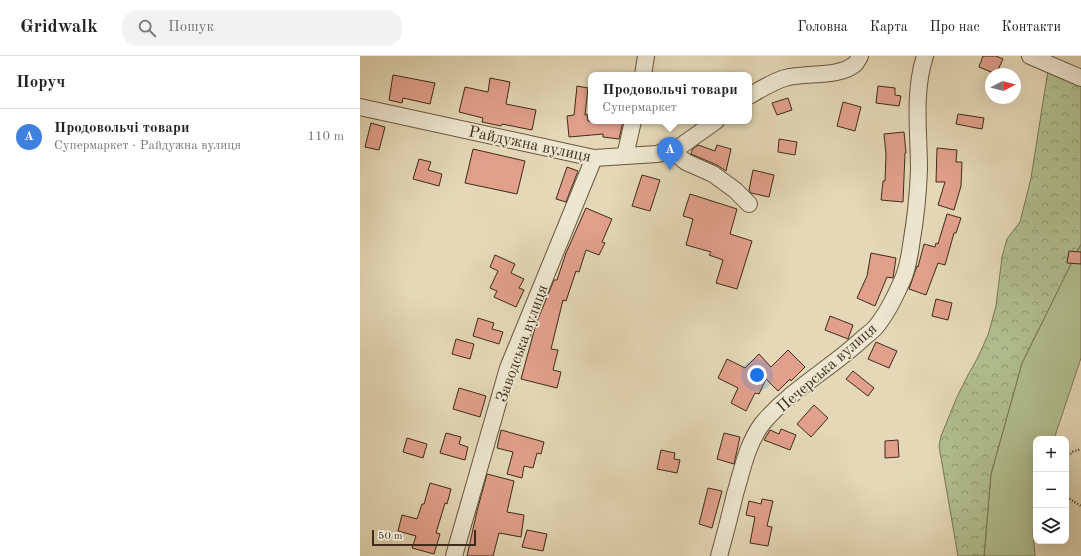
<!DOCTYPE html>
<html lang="uk">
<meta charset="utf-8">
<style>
body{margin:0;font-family:"Old Standard TT",serif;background:#f2f2f2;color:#222}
.controls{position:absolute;right:12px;bottom:12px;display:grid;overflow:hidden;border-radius:8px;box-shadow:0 4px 16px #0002}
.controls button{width:36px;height:36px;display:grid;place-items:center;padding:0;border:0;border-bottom:1px solid #e0e0e0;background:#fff;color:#222;font:20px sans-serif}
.compass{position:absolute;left:625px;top:12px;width:36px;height:36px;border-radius:50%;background:#fff;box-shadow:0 4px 16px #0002;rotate:83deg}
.scale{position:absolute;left:12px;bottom:10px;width:104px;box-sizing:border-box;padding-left:4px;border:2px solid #3f2b17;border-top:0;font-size:11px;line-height:14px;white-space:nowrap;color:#3f2b17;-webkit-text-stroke:3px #ede6d0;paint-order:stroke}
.you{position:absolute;left:397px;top:319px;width:14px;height:14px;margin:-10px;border:3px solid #fff;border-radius:50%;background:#1a73e8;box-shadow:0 0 0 6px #1a73e833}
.badge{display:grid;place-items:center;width:26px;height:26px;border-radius:50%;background:#db2777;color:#fff;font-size:13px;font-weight:700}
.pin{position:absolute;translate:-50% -33px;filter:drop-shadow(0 1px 2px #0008)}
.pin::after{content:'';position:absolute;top:21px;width:14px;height:12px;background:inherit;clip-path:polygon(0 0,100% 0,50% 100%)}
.popup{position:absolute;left:228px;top:16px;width:164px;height:52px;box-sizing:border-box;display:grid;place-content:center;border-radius:8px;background:#fff;filter:drop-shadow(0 1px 3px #0005);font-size:13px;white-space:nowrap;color:#767676}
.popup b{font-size:15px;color:#222}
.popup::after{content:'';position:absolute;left:50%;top:100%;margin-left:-8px;border:8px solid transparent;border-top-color:#fff}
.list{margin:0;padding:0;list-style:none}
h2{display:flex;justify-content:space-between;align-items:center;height:52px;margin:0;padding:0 16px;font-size:17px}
h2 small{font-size:13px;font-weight:400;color:#767676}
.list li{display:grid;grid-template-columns:26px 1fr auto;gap:12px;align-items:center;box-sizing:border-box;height:56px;padding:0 16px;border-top:1px solid #e0e0e0}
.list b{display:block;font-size:15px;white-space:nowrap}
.list p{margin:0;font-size:13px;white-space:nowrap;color:#767676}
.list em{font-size:13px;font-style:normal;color:#767676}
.icon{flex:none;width:22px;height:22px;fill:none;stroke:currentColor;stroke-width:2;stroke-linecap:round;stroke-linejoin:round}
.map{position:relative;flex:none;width:721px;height:500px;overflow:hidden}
header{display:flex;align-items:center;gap:24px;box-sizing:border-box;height:56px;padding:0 20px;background:#fff;border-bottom:1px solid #e0e0e0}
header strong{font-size:19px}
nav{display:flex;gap:22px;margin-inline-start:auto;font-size:14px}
.search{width:280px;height:36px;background:#f2f2f2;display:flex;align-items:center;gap:10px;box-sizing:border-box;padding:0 14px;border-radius:16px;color:#767676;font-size:15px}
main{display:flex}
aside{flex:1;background:#fff}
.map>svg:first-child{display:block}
.green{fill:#b1bf90;stroke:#787554}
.forest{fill:url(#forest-crowns);stroke:#787554}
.building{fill:#e1a08c;stroke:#3f2b17}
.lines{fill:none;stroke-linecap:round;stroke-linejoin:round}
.minor-casing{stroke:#68563f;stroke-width:18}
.path{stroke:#3f2b17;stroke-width:2.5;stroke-dasharray:1 2;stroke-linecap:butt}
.minor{stroke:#ede6d0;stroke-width:16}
.labels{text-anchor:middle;stroke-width:3.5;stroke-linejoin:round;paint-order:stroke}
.street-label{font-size:16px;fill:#3f2b17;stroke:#ede6d0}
</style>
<header>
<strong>Gridwalk</strong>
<div class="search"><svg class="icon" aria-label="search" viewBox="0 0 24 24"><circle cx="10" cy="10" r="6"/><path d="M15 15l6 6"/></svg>Пошук</div>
<nav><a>Головна</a><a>Карта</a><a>Про нас</a><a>Контакти</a></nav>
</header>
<main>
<aside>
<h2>Поруч<small></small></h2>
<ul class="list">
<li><span class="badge" style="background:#3f7fe0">A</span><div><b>Продовольчі товари</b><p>Супермаркет · Райдужна вулиця</p></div><em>110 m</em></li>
</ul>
</aside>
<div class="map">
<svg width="721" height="500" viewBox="0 0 721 500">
<defs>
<pattern id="forest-crowns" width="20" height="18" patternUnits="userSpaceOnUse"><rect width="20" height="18" fill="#b1bf90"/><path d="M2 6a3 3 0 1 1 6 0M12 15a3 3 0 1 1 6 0" fill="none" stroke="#919b75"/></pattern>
</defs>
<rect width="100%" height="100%" fill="#e4d8b6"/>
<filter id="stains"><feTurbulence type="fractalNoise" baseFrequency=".005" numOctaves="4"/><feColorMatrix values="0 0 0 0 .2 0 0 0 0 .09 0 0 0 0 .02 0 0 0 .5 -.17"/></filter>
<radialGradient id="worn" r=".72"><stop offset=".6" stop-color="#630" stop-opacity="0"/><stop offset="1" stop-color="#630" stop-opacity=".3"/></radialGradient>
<!-- green -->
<path class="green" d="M721,188V302L694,383H676V443L673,478L675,500H624L631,418L662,307Z"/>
<!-- forest -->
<path class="forest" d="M689,8L721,22V188L662,307L631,418L624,500H598L579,390L581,380L597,341L608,319L617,303L628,279L636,250L642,201L647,183L660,166L671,122Z"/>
<!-- building -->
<path class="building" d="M623,0H636L643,3L636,18L619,11Z
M33,19L75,27L70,48L43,42L42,47L29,44Z
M130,22L150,26L146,48L176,54L172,74L142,68L141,70L122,66L123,62L99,56L105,31L128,36Z
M217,30L228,32L225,59L227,58L228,65H263L259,83L243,81V78L209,81L207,60L214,59Z
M518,30L535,32V39L541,40L539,50L516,47Z
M428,42L432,54L417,59L412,47Z
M483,46L501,51L495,75L477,70Z
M598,58L624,62L622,73L596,68Z
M11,67L25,71L19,94L5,91Z
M544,76L546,97H545L543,146L521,144L523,125H525L526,98L524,78Z
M419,83L437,86L435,99L418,96Z
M338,89L355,95L357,89L371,93L366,115L357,109L331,98L332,94Z
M577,92L597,94L596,106H602L601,130L594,154L578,149L585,126H576Z
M113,93L165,105L157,138L105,127Z
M59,103L71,106L68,114L82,118L79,130L53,123Z
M207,111L218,115L206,146L196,143Z
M393,114L414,119L409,141L391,137L389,134Z
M282,119L300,124L290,155L272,150Z
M330,138L377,153L370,178L392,185L377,233L356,227L363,204L349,199L351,196L326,189L333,163L323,160Z
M226,152L252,163L242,186L245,187L239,199L226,194L219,216L216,215L206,245L203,244L191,293L198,294L193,314L201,316L197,332L161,323L176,268L194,224H197L206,197Z
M587,158L601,162L596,177H594L585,209L578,207L566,239L549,233L557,210L558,211L564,188L575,191L576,187L578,188Z
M709,195L721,196V208L707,207Z
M511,197L536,202L533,222L527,221L515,250L497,242L507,220Z
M135,199L155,208L151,217L164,223L159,232L164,234L156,251L134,241L137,235L130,232L138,215L130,211Z
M576,243L592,247L588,264L572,260Z
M470,260L493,269L488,283L465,274Z
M118,262L134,267L132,273L143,276L139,288L113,280Z
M96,283L114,288L110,303L92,298Z
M516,286L537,295L529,312L508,303Z
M428,294L445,311L431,325L430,323L418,335L406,323L399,338L395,337L386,355L371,347L378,332L358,322L367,303L385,312L399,298L411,311Z
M493,315L514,332L508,340L486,323Z
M99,332L126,340L120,361L93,353Z
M454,349L468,362L451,381L437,368Z
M421,373L436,379L430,394L404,384L410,374L419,378Z
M141,374L184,386L181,398L177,397L173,412L164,410L162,422L147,418L153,396L137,392Z
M86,377L101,381L99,388L108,391L105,404L80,397Z
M364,377L380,381L374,408L357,403Z
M47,382L67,388L63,402L43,396Z
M538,384L539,401L525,402V385Z
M301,394L315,397L314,403L320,404L317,417L297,413Z
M127,418L154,425L147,456L164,459L161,481L139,477L133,500H107L117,455Z
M70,427L91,433L87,448L85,447L76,477L80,478L74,498L52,492L56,480L38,475L42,459L57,463L62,448H64Z
M348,432L362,435L352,472L339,468Z
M402,443L413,445L407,470L412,471L408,490L390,487L395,461L386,459L389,445L401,448Z
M167,474L187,478L183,495L162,491Z"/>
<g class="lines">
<defs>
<path id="minor" d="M670,0L721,22
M283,19L286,0
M389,40C401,33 412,26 425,22C446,16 479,22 495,8C497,6 499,2 500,0
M0,51L234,102L297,98L318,92L356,65
M311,94L326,106L353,118L375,134L389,148
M265,100L273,65
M94,500L148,312L234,102
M359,500C365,479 370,459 375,438C382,415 387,388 402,368C429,335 468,314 499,286C504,281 510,277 515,272C527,258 535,241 542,225C548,213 550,197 552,183C556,160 558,137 559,114C559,76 553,37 565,0"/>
</defs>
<!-- minor casing -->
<use href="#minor" class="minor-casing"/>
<!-- path -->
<path class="path" d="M706,402L712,396L721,393
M706,438L711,444L721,450"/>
<!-- minor -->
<use href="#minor" class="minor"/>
</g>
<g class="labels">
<!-- street labels -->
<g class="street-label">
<text transform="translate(170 87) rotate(12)" y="6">Райдужна вулиця</text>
<text transform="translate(161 287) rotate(-70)" y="6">Заводська вулиця</text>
<text transform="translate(466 311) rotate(-41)" y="6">Печерська вулиця</text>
</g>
</g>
<rect width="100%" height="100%" filter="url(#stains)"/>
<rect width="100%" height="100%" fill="url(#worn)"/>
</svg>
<div class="controls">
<button>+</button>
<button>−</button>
<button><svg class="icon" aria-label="layers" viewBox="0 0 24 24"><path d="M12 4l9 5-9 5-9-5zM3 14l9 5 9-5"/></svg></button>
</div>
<svg class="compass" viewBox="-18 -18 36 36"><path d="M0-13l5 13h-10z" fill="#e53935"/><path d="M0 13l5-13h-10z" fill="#767676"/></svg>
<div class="scale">50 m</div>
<div class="you"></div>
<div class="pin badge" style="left:310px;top:114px;background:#3f7fe0">A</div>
<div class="popup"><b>Продовольчі товари</b>Супермаркет</div>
</div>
</main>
